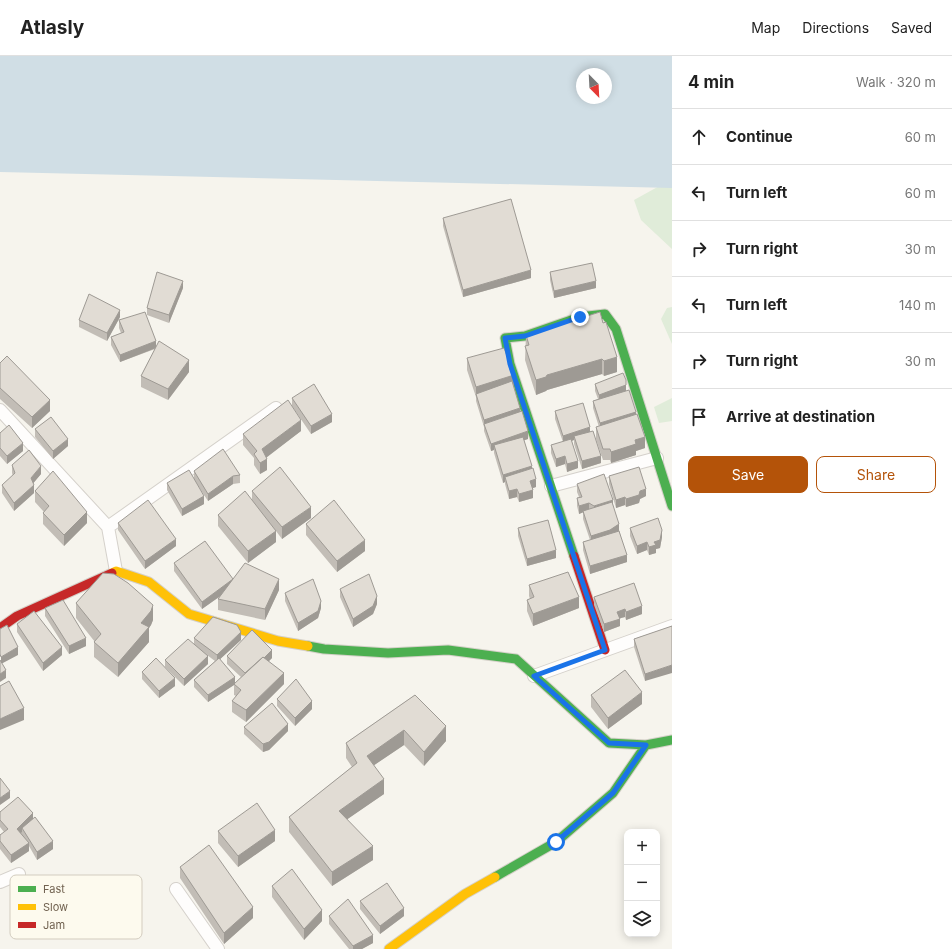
<!DOCTYPE html>
<meta charset="utf-8">
<style>
body{margin:0;font-family:Inter,sans-serif;background:#f6f6f6;color:#222}
.controls{position:absolute;right:12px;bottom:12px;display:grid;overflow:hidden;border-radius:8px;box-shadow:0 2px 10px #0003}
.controls button{width:36px;height:36px;display:grid;place-items:center;padding:0;border:0;border-bottom:1px solid #e0e0e0;background:#fff;color:#222;font:20px sans-serif}
.compass{position:absolute;left:576px;top:12px;width:36px;height:36px;border-radius:50%;background:#fff;box-shadow:0 2px 10px #0003;rotate:156deg}
.stop{position:absolute;width:12px;height:12px;margin:-9px;border:3px solid #1a73e8;border-radius:50%;background:#fff}
.stop.end{background:#1a73e8;border-color:#fff;box-shadow:0 1px 4px #0008}
.list{margin:0;padding:0;list-style:none}
h2{display:flex;justify-content:space-between;align-items:center;height:52px;margin:0;padding:0 16px;font-size:17px}
h2 small{font-size:13px;font-weight:400;color:#767676}
.list li{display:grid;grid-template-columns:26px 1fr auto;gap:12px;align-items:center;box-sizing:border-box;height:56px;padding:0 16px;border-top:1px solid #e0e0e0}
.list b{display:block;font-size:15px;white-space:nowrap}
.list em{font-size:13px;font-style:normal;color:#767676}
.actions{display:flex;gap:8px;padding:12px 16px}
.actions a{flex:1;padding:9px 0;border:1px solid #b45309;border-radius:8px;text-align:center;font-size:14px;color:#b45309}
.actions .main{background:#b45309;color:#fff}
.icon{flex:none;width:22px;height:22px;fill:none;stroke:currentColor;stroke-width:2;stroke-linecap:round;stroke-linejoin:round}
.map{position:relative;flex:none;width:672px;height:893px;overflow:hidden}
header{display:flex;align-items:center;gap:24px;box-sizing:border-box;height:56px;padding:0 20px;background:#fff;border-bottom:1px solid #e0e0e0}
header strong{font-size:19px}
nav{display:flex;gap:22px;margin-inline-start:auto;font-size:14px}
main{display:flex}
aside{flex:1;background:#fff}
.map>svg:first-child{display:block}
.green{fill:#e0ecd9}
.water{fill:#d0dee5;fill-rule:evenodd}
.lines{fill:none;stroke-linecap:round;stroke-linejoin:round}
.street-casing{stroke:#d5d1cb;stroke-width:14}
.fast-casing{stroke:#d4d0c8;stroke-width:11}
.slow-casing{stroke:#d4d0c8;stroke-width:11}
.jam-casing{stroke:#d4d0c8;stroke-width:11}
.street{stroke:#fefdfc;stroke-width:12}
.fast{stroke:#4caf50;stroke-width:9}
.slow{stroke:#ffc107;stroke-width:9}
.jam{stroke:#c62828;stroke-width:9}
.wall{fill:#c2bdb6}
.shaded-wall{fill:#9e9a94}
.building{fill:#e1dcd4;stroke:#9e9a94}
.route{stroke:#1a73e8;stroke-width:5}
.key{fill:#fdfaee;stroke:#d3ccbf;stroke-width:1}
.key-label{font-size:11px;fill:#716250}
</style>
<header>
<strong>Atlasly</strong>
<nav><a>Map</a><a>Directions</a><a>Saved</a></nav>
</header>
<main>
<div class="map">
<svg width="672" height="893" viewBox="0 0 672 893">
<rect width="100%" height="100%" fill="#f6f4ed"/>
<!-- green -->
<path class="green" d="M672,123V193L641,164L634,144Z
M672,251V288L661,263L667,252Z
M672,342V365L659,367L654,351Z"/>
<!-- water -->
<path class="water" d="M0,0H672V132L0,116ZM582,18H606V42H582Z"/>
<g class="lines">
<defs>
<path id="street" d="M0,354L108,471L116,515
M551,430L657,402
M108,471L276,352
M534,620L672,570
M0,826L19,818
M176,833L218,893"/>
<path id="fast" d="M574,500L510,308L505,282L525,280L580,261L605,258L616,273L672,450
M308,590L324,593L388,597L448,594L516,603L609,687L646,689L672,684
M495,821L556,786L613,737L646,689"/>
<path id="slow" d="M112,517L116,515L149,526L189,558L278,585L308,590
M389,893L465,838L495,821"/>
<path id="jam" d="M574,500L605,594
M0,572L17,560L112,517"/>
</defs>
<!-- street casing -->
<use href="#street" class="street-casing"/>
<!-- fast casing -->
<use href="#fast" class="fast-casing"/>
<!-- slow casing -->
<use href="#slow" class="slow-casing"/>
<!-- jam casing -->
<use href="#jam" class="jam-casing"/>
<!-- street -->
<use href="#street" class="street"/>
<!-- fast -->
<use href="#fast" class="fast"/>
<!-- slow -->
<use href="#slow" class="slow"/>
<!-- jam -->
<use href="#jam" class="jam"/>
</g>
<!-- wall -->
<path class="wall" d="M443,162L531,222L463,241L443,170Z
M550,216L596,232L554,242L550,224Z
M183,232L169,267L147,259V252Z
M600,256L617,316L604,320L602,318L547,334L546,335L536,339L525,304L526,279Z
M120,261L107,285L79,271V264Z
M119,264L189,316L168,344L141,331V320L155,293L120,306L111,289V281L121,277L119,272Z
M467,302L514,330L520,356L528,383L524,384L536,431L532,432L533,442L519,446L517,441L509,443L505,428V426L503,427L494,397V394L491,395L484,375V371L476,345V341L467,314Z
M0,307L50,355L32,372L0,343Z
M595,328L626,335L636,358L645,392L636,395V399L611,407L610,404H603L596,383V371H599L593,352V345L598,343L595,335Z
M292,342L332,366L311,378L292,350Z
M555,355L590,375L601,407L582,413L574,388V384L572,385L578,412L567,416L565,408L556,411L551,397V389L563,386L555,363Z
M35,373L68,390L53,403L35,381Z
M301,375L266,401L267,414L260,418L254,409V402L243,389V378Z
M0,377L23,395L7,408L0,400Z
M12,409L41,418L33,427L34,437L14,455L2,437V429L13,420L12,417Z
M194,415L240,419V427L233,428L208,445L195,425L204,448L182,460L167,434V427L194,423Z
M609,420L646,440L640,443L639,447L626,451L625,449L616,452L609,428Z
M577,428L613,449L627,506L590,518L583,494V486L590,484L583,463V456L579,458L577,450V442L579,441L577,436Z
M35,435L87,467L64,490L43,468V457L44,456L35,446Z
M252,435L311,462L282,483L276,475V486L248,507L218,470V459L252,444Z
M118,467L176,490L145,513L118,474Z
M306,468L365,495L337,516L306,479Z
M518,472L556,502L527,510L518,480Z
M630,472L662,481L660,492L656,493V497L649,499L647,494L637,498L630,480Z
M174,507L233,523L279,534L265,564L218,554V543L219,541L202,553L174,515Z
M529,529L579,552L533,570L527,555V544L530,543L529,540Z
M340,533L377,548L373,558L353,571L340,541Z
M285,537L321,552L318,562L298,575L285,545Z
M594,541L642,558L626,564L625,561L620,562V570L604,576L594,549Z
M76,547L153,564L151,569L149,572V586L118,621L94,601V586H95L76,562Z
M45,552L86,590L69,598L45,560Z
M17,568L62,599L43,615L17,576Z
M672,570L645,625L634,591V583Z
M194,582L241,584L220,603L235,627L241,621L227,608V600L272,602L269,605L284,628L246,666L232,656V645L236,640L234,639V629L208,646L194,631V624L215,605L207,599L208,608L184,630L165,611V604L194,588Z
M142,616L175,630L159,642L142,623Z
M415,639L446,685L424,710L404,689L374,709L384,738L347,763L373,804L332,830L289,776V761L352,711L346,702V687Z
M591,639L642,648L608,673L591,651Z
M277,643L312,653L295,670L277,650Z
M244,671L288,675L269,694L263,696L244,678Z
M0,756L33,763L53,793L37,804L29,790V795L11,807L0,793V779L4,776L0,771Z
M218,775L275,785L238,811L218,787Z
M180,811L253,862L224,888L180,822Z
M272,830L322,865L304,884L272,841Z
M360,845L404,860L380,878L360,853Z
M329,860L373,887L362,893H349L329,868Z"/>
<!-- shaded-wall -->
<path class="shaded-wall" d="M531,214V222L463,241V234Z
M183,225V232L169,267V259Z
M596,225V232L554,242V235Z
M120,254V261L107,285V277Z
M156,285V292L120,306V299Z
M617,301V316L604,320V305Z
M602,303V318L547,334L546,335L536,339V324L547,319Z
M189,304V316L168,344V333Z
M514,319V330L477,342L476,339V331Z
M626,324V337L599,347V339Z
M50,344V355L32,372V361Z
M520,352V360L484,368V371V364Z
M636,356V364L600,375V367Z
M332,358V366L311,378V370Z
M301,364V375L262,405V393Z
M590,371V379L574,380V384L563,388V380Z
M528,375V383L495,394L494,389V394L491,395V388Z
M645,381V392L636,395V399L611,407V396L635,384Z
M68,383V390L53,403V395Z
M23,387V395L7,408V400Z
M565,400V408L556,411V403Z
M601,400V407L582,413V405Z
M267,403V414L260,418V407Z
M578,405V412L567,416V408Z
M41,410V418L31,430V422Z
M532,410V418L505,421V426L503,427V419Z
M233,420V428L208,445V438Z
M536,423V431L530,433V425Z
M34,429V437L14,455V447Z
M517,433V441L509,443V435Z
M646,433V440L640,443L639,447L626,451V443L640,435Z
M533,434V442L519,446V438Z
M204,440V448L182,460V453Z
M625,441V449L616,452V444Z
M613,444V451L594,458V450Z
M589,447V454L579,458V450Z
M311,451V462L282,483V471Z
M87,456V467L64,490V479Z
M619,468V476L591,488V480Z
M662,474V481L660,492L656,493V497L649,499V491L654,486Z
M276,475V486L248,507V495Z
M176,483V490L145,513V505Z
M365,484V495L337,516V505Z
M647,486V494L637,498V490Z
M556,494V502L527,510V503Z
M627,499V506L590,518V510Z
M233,523V531L202,553V546Z
M279,523V534L265,564V553Z
M377,540V548L373,558L353,571V563Z
M579,541V552L533,570V558Z
M321,545V552L318,562L298,575V567Z
M153,549V564L151,569L149,572V586L118,621V607L141,567Z
M642,550V558L626,564V556Z
M625,553V561L617,563V556Z
M620,563V570L604,576V568Z
M241,576V584L217,606V599Z
M86,582V590L69,598V590Z
M18,591V599L1,608V601Z
M62,591V599L43,615V607Z
M272,594V602L247,627V619Z
M208,600V608L184,630V623Z
M672,609V617L645,625V618Z
M6,614V622L0,626V618Z
M284,617V628L246,666V654Z
M235,621V628H234V629L208,646V639Z
M175,622V630L159,642V635Z
M642,636V648L608,673V662Z
M312,645V653L295,670V662Z
M24,652V664L0,674V663Z
M288,668V675L269,694L263,696V688Z
M446,670V685L424,710V696Z
M404,674V689L367,714V700Z
M384,723V738L339,769V755Z
M10,735V742L0,749V742Z
M33,757V764L22,772V776L17,780V773Z
M275,774V785L238,811V800Z
M53,785V793L37,804V796Z
M29,787V795L11,807V799Z
M373,790V804L332,830V816Z
M253,851V862L224,888V877Z
M404,852V860L380,878V870Z
M322,854V865L304,884V873Z
M373,879V887L362,893H353V890Z"/>
<!-- building -->
<path class="building" d="M511,143L531,214L463,234L443,162Z
M592,207L596,225L554,235L550,216Z
M157,216L183,225L169,259L147,252Z
M89,238L120,254L107,277L79,264Z
M145,256L156,285L120,299L111,281L124,276L119,264Z
M600,256L603,267L606,266L617,301L604,305L602,303L547,319L546,321L536,324L525,290L529,289L526,279Z
M159,285L189,304L168,333L141,320Z
M504,292L514,319L476,331L467,302Z
M7,300L50,344L32,361L0,332V307Z
M623,317L626,324V329L599,339L595,328Z
M512,325L520,352L484,364L476,338Z
M314,328L332,358L311,370L292,342Z
M629,334L636,356L600,367L593,345Z
M288,344L301,364L262,393L267,403L260,407L254,398L257,395L243,378Z
M583,347L590,371L563,380L555,355Z
M522,355L528,375L491,388L484,368Z
M637,358L645,381L635,384L636,388L611,396L610,393H603L596,371Z
M51,361L68,383L53,395L35,373Z
M9,369L23,387L7,400L0,392V377Z
M593,375L601,400L582,405L574,380Z
M523,381L532,410L503,419L494,389Z
M571,383L578,405L567,408L565,400L556,403L551,389Z
M223,393L240,419L233,420L208,438L194,415Z
M29,394L41,410L31,422L34,429L14,447L2,429L15,417L12,409Z
M280,411L311,451L282,471L252,435Z
M639,411L646,433L640,435L639,439L626,443L625,441L616,444L609,420Z
M533,412L536,423L530,425L533,434L519,438L517,433L509,435L505,421Z
M189,414L204,440L182,453L167,427Z
M53,415L87,456L64,479L43,457L49,450L35,435Z
M604,418L613,444L594,450L589,447L579,450L577,442L582,441L577,428Z
M245,435L276,475L248,495L218,459Z
M148,444L176,483L145,505L118,467Z
M334,444L365,484L337,505L306,468Z
M612,446L619,468L610,474L591,480L583,455Z
M658,462L662,474L660,484L654,486L656,489L649,491L647,486L637,490L630,472Z
M548,464L556,494L527,503L518,472Z
M619,475L627,499L590,510L583,486Z
M205,485L233,523L202,546L174,507Z
M245,507L279,523L265,553L218,543Z
M568,516L579,541L533,558L527,544L534,541L529,529Z
M103,517L114,518L128,527L153,549L151,555L141,567L149,571L118,607L94,586L101,578L76,547Z
M369,518L377,540L373,550L353,563L340,533Z
M313,523L321,545L318,555L298,567L285,537Z
M634,527L642,550L626,556L625,553L617,556L620,563L604,568L594,541Z
M63,544L86,582L69,590L45,552Z
M34,555L62,591L43,607L17,568Z
M213,561L237,569L241,576L217,599L194,582Z
M7,569L18,591L1,601L0,598V573Z
M672,570V609L645,618L634,583Z
M252,574L272,594L264,602L263,601L245,617L227,600Z
M188,583L208,600L184,623L165,604Z
M263,601L284,617L246,654L232,645L241,634L234,628Z
M156,602L175,622L159,635L142,616Z
M219,602L235,621L208,639L194,624Z
M0,604L6,614L0,618Z
M625,614L642,636L608,662L591,639Z
M296,623L312,645L295,662L277,643Z
M9,625L24,652L0,663V630Z
M415,639L446,670L424,696L404,674L367,700L384,723L339,755L373,790L332,816L289,761L357,707L346,687Z
M272,647L288,668L269,686L263,688L244,671Z
M0,722L10,735L0,742Z
M18,741L33,757L17,773L29,787L11,799L0,785V779L8,773L0,764V756Z
M257,747L275,774L238,800L218,775Z
M35,761L53,785L37,796L22,772Z
M209,789L253,851L224,877L180,811Z
M292,813L322,854L304,873L272,830Z
M387,827L404,852L380,870L360,845Z
M348,843L373,879L353,890L329,860Z"/>
<g class="lines">
<!-- route -->
<path class="route" d="M556,786L613,737L646,689L609,687L534,620L605,594L510,308L505,282L525,280L580,261"/>
</g>
<!-- legend -->
<rect x="10" y="819" width="132" height="64" rx="6" class="key"/>
<rect x="18" y="830" width="18" height="6" fill="#4caf50"/>
<rect x="18" y="848" width="18" height="6" fill="#ffc107"/>
<rect x="18" y="866" width="18" height="6" fill="#c62828"/>
<g class="key-label">
<text x="43" y="837">Fast</text>
<text x="43" y="855">Slow</text>
<text x="43" y="873">Jam</text>
</g>
</svg>
<div class="controls">
<button>+</button>
<button>−</button>
<button><svg class="icon" aria-label="layers" viewBox="0 0 24 24"><path d="M12 4l9 5-9 5-9-5zM3 14l9 5 9-5"/></svg></button>
</div>
<svg class="compass" viewBox="-18 -18 36 36"><path d="M0-13l5 13h-10z" fill="#e53935"/><path d="M0 13l5-13h-10z" fill="#767676"/></svg>
<div class="stop" style="left:556px;top:786px"></div>
<div class="stop end" style="left:580px;top:261px"></div>
</div>
<aside>
<h2>4 min<small>Walk · 320 m</small></h2>
<ul class="list">
<li><svg class="icon" aria-label="ahead" viewBox="0 0 24 24"><path d="M12 20V5M6 11l6-6 6 6"/></svg><div><b>Continue</b></div><em>60 m</em></li>
<li><svg class="icon" aria-label="left" viewBox="0 0 24 24"><path d="M17 20v-9H6M10 6l-5 5 5 5"/></svg><div><b>Turn left</b></div><em>60 m</em></li>
<li><svg class="icon" aria-label="right" viewBox="0 0 24 24"><path d="M7 20v-9h11M14 6l5 5-5 5"/></svg><div><b>Turn right</b></div><em>30 m</em></li>
<li><svg class="icon" aria-label="left" viewBox="0 0 24 24"><path d="M17 20v-9H6M10 6l-5 5 5 5"/></svg><div><b>Turn left</b></div><em>140 m</em></li>
<li><svg class="icon" aria-label="right" viewBox="0 0 24 24"><path d="M7 20v-9h11M14 6l5 5-5 5"/></svg><div><b>Turn right</b></div><em>30 m</em></li>
<li><svg class="icon" aria-label="arrive" viewBox="0 0 24 24"><path d="M6 21V4h12l-3 4 3 4H6"/></svg><div><b>Arrive at destination</b></div></li>
</ul>
<div class="actions"><a class="main">Save</a><a>Share</a></div>
</aside>
</main>
